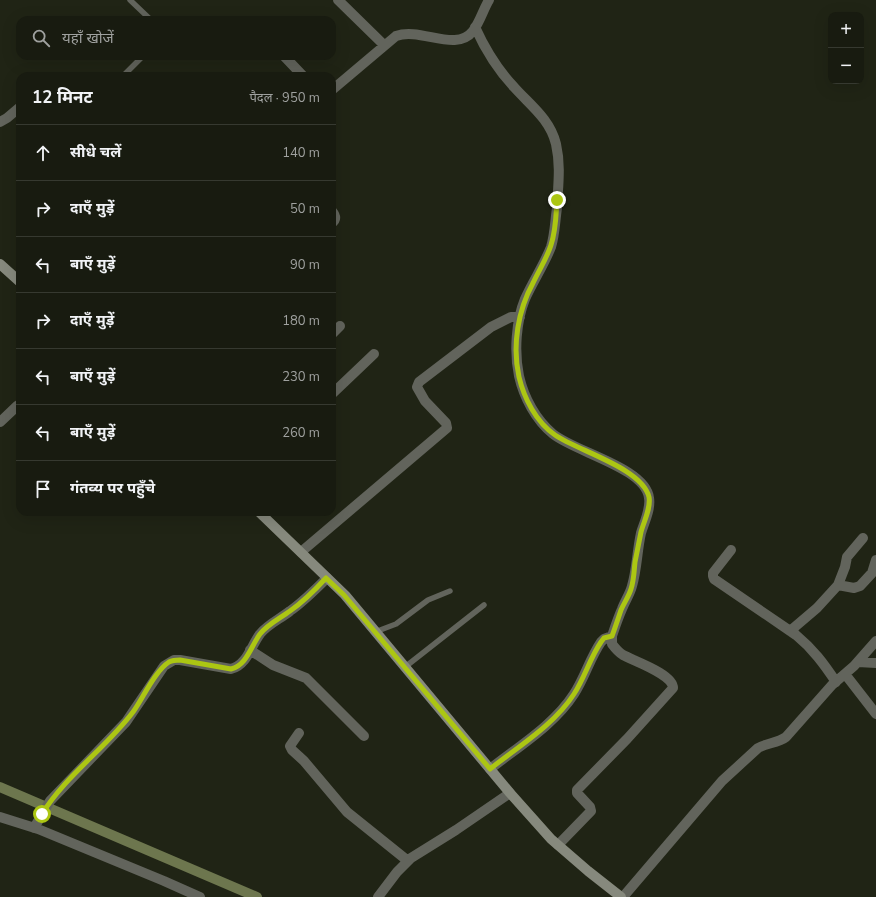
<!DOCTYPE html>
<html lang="hi">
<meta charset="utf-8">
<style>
body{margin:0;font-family:"Nunito Sans","Noto Sans Devanagari",sans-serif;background:#212419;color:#f1f3f6}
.controls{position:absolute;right:12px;top:12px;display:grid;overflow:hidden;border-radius:8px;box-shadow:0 4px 16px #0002}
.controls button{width:36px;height:36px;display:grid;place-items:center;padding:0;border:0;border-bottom:1px solid #363930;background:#181b10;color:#f1f3f6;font:20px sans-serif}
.stop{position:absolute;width:12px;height:12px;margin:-9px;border:3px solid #acc613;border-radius:50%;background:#fff}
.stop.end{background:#acc613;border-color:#fff;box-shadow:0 1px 4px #0008}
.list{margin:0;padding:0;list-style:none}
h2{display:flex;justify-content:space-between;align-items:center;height:52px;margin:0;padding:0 16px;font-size:17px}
h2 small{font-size:13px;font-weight:400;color:#9fa19f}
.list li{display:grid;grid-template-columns:26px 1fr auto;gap:12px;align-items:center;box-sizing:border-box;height:56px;padding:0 16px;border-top:1px solid #363930}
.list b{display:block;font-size:15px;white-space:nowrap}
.list em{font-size:13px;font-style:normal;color:#9fa19f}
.icon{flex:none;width:22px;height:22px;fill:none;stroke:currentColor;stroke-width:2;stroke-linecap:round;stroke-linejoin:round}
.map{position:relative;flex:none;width:876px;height:897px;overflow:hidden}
.search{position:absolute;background:#181b10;box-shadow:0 4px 16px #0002;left:16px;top:16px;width:320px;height:44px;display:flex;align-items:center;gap:10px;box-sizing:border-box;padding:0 14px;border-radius:12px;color:#9fa19f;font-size:15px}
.panel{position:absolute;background:#181b10;box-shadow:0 4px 16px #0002;left:16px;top:72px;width:320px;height:444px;border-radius:12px}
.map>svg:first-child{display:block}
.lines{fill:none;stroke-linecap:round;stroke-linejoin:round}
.canal{stroke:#6d764e;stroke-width:10}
.service{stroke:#62645c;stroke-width:5.5}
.minor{stroke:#62645c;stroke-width:10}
.secondary{stroke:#86897d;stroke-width:10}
.route{stroke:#acc613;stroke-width:5}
</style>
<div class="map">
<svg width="876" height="897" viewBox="0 0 876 897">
<rect width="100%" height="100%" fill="#202415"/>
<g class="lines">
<!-- canal -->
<path class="canal" d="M0,787L257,897"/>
<!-- service -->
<path class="service" d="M130,0L151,20
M123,76L143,56
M375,632L396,624L428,600L450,591
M405,667L484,605"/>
<!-- minor -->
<path class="minor" d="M338,0L384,45
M475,27C485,49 497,69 514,87C530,105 550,119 556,144C561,166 558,186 557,208C555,221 555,234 551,247C544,265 533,281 525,299C516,321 514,352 519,376C524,398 536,420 553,434C575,452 646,468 649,498C651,509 644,523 641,533C637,551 637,569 632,586C630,594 625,601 622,609C618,618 615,627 612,636L604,639L601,642C590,658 585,677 574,694C554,725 519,746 490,769
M284,56L303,76
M332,90L396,36C421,27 456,53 473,31C480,22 483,10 489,0
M0,122L7,118L20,107
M332,211C336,216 337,219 332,223
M332,334L340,326
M332,394L374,354
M0,422L17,406L20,404
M731,550L713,573V576L714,579L796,635C813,649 824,664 836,682
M301,552L447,428L446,423L425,401L417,387L419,382L491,327L511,317H520
M838,585L845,567L847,557L863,538
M790,631L817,608L838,585L854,588L860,586L872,573L876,560
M250,650L273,665L306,678L364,736
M858,662L876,663
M845,674L876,714
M299,733L290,746L292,750L304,761L347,812L408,861
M0,817L38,829L164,881L200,897
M34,828L50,801L126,722L164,666L174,660H180L231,669C247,665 251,646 260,634C268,624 280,619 290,611C303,602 315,590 327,578
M558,845L591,811L590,807L577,793V790L627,739L673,688C673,674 634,661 623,655C618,652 615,648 612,644V636
M378,897L397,872L411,858L456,830L510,793
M623,897L722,781L758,748C767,743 778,743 786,737L832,685L854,666L876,641"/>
<!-- secondary -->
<path class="secondary" d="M0,264L20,282
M259,512L345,595L510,793L551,839L588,871L621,897"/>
</g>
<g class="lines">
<!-- route -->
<path class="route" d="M42,814C66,775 106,748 133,712C143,698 155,671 169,662C173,660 176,660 180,660L231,669C247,665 251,646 260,634C268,624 279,619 290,611C303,602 315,590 326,578L344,595L490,769C519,746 554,725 574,694C585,677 590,658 601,642L604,638L612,636C615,628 618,619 621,610C624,603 629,596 631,589C634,580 634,571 635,562C637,552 639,542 641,532C644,521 651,508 649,497C642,468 578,451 555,435C536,422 524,398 519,377C512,346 518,310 533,283C539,270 547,258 551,245C556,230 556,215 557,200"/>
</g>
</svg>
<div class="controls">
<button>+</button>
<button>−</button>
</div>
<div class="stop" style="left:42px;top:814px"></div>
<div class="stop end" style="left:557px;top:200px"></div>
<div class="search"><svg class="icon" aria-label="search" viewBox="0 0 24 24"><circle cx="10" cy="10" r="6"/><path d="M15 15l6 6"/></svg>यहाँ खोजें</div>
<section class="panel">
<h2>12 मिनट<small>पैदल · 950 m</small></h2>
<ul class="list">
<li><svg class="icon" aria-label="ahead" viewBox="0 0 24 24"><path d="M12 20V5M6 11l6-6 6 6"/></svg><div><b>सीधे चलें</b></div><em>140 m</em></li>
<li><svg class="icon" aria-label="right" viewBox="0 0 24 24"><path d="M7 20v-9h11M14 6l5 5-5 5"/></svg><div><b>दाएँ मुड़ें</b></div><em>50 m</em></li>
<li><svg class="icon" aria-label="left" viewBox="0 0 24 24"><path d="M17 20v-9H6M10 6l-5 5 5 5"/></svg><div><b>बाएँ मुड़ें</b></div><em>90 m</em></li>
<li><svg class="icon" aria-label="right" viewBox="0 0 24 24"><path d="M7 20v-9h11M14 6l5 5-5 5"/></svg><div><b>दाएँ मुड़ें</b></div><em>180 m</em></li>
<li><svg class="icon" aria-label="left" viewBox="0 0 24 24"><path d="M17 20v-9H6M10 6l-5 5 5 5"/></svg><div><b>बाएँ मुड़ें</b></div><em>230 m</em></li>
<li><svg class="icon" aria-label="left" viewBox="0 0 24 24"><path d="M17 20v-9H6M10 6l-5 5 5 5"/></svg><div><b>बाएँ मुड़ें</b></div><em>260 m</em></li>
<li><svg class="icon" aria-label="arrive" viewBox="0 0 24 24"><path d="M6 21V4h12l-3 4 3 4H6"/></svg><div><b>गंतव्य पर पहुँचे</b></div></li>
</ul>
</section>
</div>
